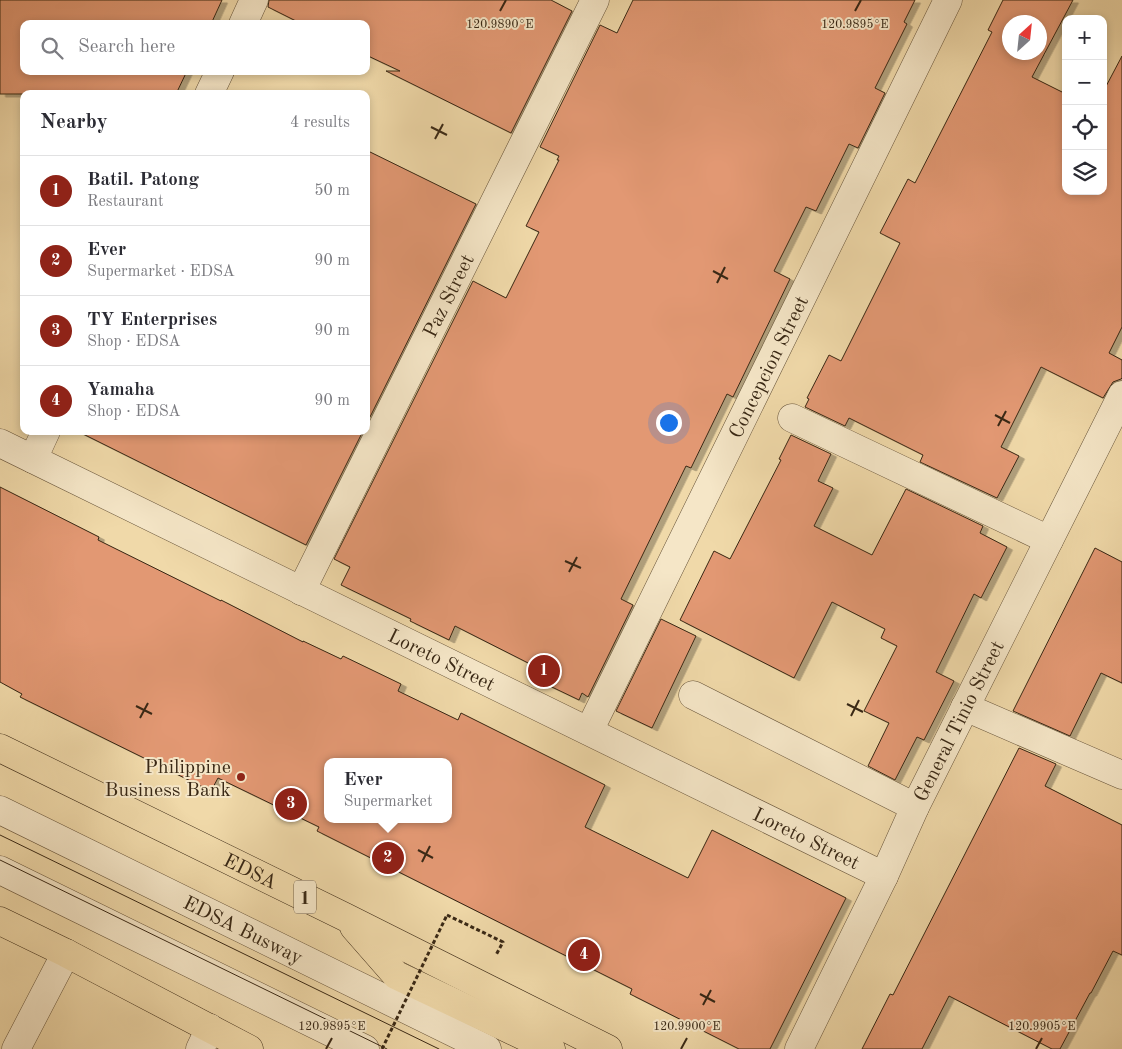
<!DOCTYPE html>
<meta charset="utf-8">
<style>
body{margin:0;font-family:"Old Standard TT",serif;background:#f7f7f7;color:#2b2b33}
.controls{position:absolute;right:15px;top:15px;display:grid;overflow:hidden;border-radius:10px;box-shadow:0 2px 8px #0003}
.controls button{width:45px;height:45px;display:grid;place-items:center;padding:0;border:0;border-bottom:1px solid #e1e1e2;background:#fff;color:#2b2b33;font:25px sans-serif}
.compass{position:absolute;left:1002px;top:15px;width:45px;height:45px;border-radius:50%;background:#fff;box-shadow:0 2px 8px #0003;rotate:27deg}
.you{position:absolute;left:668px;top:422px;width:18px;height:18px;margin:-12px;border:4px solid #fff;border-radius:50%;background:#1a73e8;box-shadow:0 0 0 8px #1a73e833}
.badge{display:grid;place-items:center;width:32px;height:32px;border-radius:50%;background:#8f2418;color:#fff;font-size:16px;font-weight:700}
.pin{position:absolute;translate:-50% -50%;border:2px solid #fff;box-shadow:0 1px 5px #0006}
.popup{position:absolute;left:324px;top:758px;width:128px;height:65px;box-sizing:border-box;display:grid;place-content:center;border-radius:10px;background:#fff;filter:drop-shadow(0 1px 4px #0005);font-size:16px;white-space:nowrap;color:#7c7c81}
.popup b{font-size:19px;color:#2b2b33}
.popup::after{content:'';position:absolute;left:50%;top:100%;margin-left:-10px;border:10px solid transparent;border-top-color:#fff}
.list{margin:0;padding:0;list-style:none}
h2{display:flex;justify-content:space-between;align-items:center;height:65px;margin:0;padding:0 20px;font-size:21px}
h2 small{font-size:16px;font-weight:400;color:#7c7c81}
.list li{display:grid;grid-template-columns:32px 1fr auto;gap:15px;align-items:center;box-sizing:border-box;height:70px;padding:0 20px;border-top:1px solid #e1e1e2}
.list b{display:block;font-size:19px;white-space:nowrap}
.list p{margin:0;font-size:16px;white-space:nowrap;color:#7c7c81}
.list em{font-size:16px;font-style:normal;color:#7c7c81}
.icon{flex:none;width:28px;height:28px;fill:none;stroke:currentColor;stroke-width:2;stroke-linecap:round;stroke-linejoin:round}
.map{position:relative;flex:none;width:1122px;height:1049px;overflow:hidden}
.search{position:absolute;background:#fff;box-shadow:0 2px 8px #0003;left:20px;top:20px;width:350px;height:55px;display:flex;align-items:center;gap:12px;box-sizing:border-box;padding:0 18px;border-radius:10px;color:#7c7c81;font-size:19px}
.panel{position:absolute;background:#fff;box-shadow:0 2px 8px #0003;left:20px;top:90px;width:350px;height:345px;border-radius:10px}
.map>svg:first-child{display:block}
.building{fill:#e29873;stroke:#392815;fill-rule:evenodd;filter:url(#shadow)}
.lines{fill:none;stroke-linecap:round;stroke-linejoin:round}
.minor-casing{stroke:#67543a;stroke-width:29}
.highway-casing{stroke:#392815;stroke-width:29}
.path{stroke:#392815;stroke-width:3;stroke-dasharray:4 2.5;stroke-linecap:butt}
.minor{stroke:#f5e6c7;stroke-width:28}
.highway{stroke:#f0d9a9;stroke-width:28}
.tram{stroke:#392815;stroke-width:1}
.path-bridge{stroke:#392815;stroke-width:3;stroke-dasharray:4 2.5;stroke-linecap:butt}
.ticks{fill:none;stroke:#392815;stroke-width:2}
.poi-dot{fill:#8f2418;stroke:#f5e6c7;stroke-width:2}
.labels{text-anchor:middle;stroke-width:4;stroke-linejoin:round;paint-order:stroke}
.shield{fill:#f5e6c7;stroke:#71614a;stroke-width:1}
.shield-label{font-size:19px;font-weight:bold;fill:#392815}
.street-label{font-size:20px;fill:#392815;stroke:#f5e6c7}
.poi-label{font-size:20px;fill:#392815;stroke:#f5e6c7;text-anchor:end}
.ticks-label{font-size:12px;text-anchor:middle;fill:#392815;stroke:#f5e6c7;stroke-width:4;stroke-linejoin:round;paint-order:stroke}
</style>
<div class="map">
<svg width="1122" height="1049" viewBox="0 0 1122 1049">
<defs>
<filter id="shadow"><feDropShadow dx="5.5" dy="3" stdDeviation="0" flood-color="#0004"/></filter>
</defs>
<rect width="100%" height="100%" fill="#f0d9a9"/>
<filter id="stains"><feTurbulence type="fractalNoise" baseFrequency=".004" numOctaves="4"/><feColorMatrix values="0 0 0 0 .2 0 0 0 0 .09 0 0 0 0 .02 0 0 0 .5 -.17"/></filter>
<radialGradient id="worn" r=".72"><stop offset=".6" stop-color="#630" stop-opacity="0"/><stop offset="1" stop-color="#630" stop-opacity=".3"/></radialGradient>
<!-- building -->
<path class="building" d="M0,0H222L211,24H24V71H187L176,94H0Z
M269,0H551L572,11L511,133L386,71H400L366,55V24H302L268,7Z
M633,0H915L904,22L907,24L875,88L885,93L858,148L849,144L816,211L806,207L774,271L790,279L733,397L727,394L691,468L686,466L621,599L633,605L588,697L582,693L579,700L531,677L536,667L455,626L449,640L410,621L411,619L341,585L350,567L334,559L473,281L506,298L539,232L526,226L559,160H557L559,156L540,147L600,25L617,33Z
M1003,0H1073L1032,77L1066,94V191H1103V92L1122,56V327L1109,353L1122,360V378L1121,379L1113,382L1103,398L1041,367L1001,447L1019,456L997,498L920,462L923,455L849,418L845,426L805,407L809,399L807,398L829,355L841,361L900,243L880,233L908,179L915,183L992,32L988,30ZM1010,22H1040V52H1010Z
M366,150L476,204L366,425Z
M77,431H363L306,545Z
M791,435L831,454L818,481L833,488L814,526L872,555L906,489L983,526L980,533L1007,547L981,598L974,594L936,672L954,681L924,740L917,737L895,780L868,766L889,723L864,711L897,646L881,638L885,629L832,602L794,678L680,620L714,551L730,559L781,460L779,459Z
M0,487L99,537L98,540L221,601V600L303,642V641L341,659L343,656L401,684L398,691L458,720L461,713L605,785L585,827L688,878L712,830L846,898L770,1049H739L630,994L632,989L317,831L319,827L218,778L211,791L20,697L22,694L0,682ZM328,762H448V819H328Z
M1095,548L1122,562V683L1101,673L1070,736L1013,711Z
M661,619L696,636L652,728L616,711Z
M1019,748L1056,764L1045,786L1122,825V955L1113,951L1091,993H1090L1060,1049H1052L949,996L922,1049H862L890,994L893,995Z"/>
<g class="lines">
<defs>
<g id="minor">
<path d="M243,24L254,0"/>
<path d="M209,94L220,71"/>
<path d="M792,418L1049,540"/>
<path id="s1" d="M0,443L884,876"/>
<path d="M33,459L46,431"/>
<path id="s2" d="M301,591L595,0"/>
<path d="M693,695L915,807"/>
<path d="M965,707L1122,775"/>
<path id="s3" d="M589,731L948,0"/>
<path id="s4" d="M0,810L487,1049"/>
<path d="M0,870L365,1049"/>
<path d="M16,1049L66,953"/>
<path d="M200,1049L210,1028"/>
<path id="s5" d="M799,1049L884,876L915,807L1122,395"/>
</g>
<g id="highway">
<path id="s6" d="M0,748L345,917L608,1049"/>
<path d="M0,921L66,953L249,1049"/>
<path d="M354,927L396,975L551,1049"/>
</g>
</defs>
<!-- minor casing -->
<use href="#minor" class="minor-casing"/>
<!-- highway casing -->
<use href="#highway" class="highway-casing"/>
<!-- path -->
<path class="path" d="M447,915L503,942L496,955"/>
<!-- minor -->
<use href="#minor" class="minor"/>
<!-- highway -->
<use href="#highway" class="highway"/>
<!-- tram -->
<path class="tram" d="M0,835L439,1049
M0,860L387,1049"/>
<!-- path-bridge -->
<path class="path-bridge" d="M382,1049L447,915"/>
</g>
<!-- ticks -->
<path class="ticks" d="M500,11L506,0M855,11L861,0M431,127L447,135M435,139L443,124M713,271L728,279M717,283L725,267M995,415L1010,423M998,426L1006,411M565,561L581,568M569,572L577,557M847,704L863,712M136,706L152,714M851,716L859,700M140,718L148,703M418,850L433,858M422,862L430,846M700,994L715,1002M703,1005L711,990M326,1049L332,1038M681,1049L687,1038M1036,1049L1042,1038"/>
<!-- markers -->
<circle class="poi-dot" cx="241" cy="777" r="5"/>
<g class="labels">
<!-- shield labels -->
<rect class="shield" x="294" y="880.5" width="22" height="33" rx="4"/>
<g class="shield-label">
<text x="305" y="904">1</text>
</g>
<!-- street labels -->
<g class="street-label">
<text dy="7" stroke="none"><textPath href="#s2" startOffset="330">Paz Street</textPath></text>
<text dy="7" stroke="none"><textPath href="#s3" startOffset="406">Concepcion Street</textPath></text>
<text dy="7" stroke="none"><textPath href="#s1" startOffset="492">Loreto Street</textPath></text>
<text dy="7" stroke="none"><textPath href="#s5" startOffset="365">General Tinio Street</textPath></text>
<text dy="7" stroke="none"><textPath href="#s1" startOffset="898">Loreto Street</textPath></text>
<text dy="7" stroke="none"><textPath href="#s6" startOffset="279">EDSA</textPath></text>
<text dy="7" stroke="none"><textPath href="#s4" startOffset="271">EDSA Busway</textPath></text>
</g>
<!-- poi labels -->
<g class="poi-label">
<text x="231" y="773">Philippine<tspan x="231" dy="23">Business Bank</tspan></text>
</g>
</g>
<g class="ticks-label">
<text x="500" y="28">120.9890°E</text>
<text x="855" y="28">120.9895°E</text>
<text x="332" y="1030">120.9895°E</text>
<text x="687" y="1030">120.9900°E</text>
<text x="1042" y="1030">120.9905°E</text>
</g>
<rect width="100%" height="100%" filter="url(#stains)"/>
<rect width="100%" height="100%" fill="url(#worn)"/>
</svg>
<div class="controls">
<button>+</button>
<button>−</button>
<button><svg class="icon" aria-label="locate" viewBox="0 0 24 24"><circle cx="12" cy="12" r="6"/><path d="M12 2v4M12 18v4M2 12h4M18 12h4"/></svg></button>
<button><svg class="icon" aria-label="layers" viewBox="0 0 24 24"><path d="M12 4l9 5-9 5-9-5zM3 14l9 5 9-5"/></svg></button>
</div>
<svg class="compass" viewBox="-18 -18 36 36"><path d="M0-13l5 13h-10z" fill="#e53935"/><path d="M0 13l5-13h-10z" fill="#7c7c81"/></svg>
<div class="you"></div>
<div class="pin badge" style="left:544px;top:671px">1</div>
<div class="pin badge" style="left:388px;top:858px">2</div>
<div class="popup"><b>Ever</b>Supermarket</div>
<div class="pin badge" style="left:291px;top:804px">3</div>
<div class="pin badge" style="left:584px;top:955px">4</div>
<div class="search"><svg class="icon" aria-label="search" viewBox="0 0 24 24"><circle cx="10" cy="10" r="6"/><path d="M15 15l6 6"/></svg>Search here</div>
<section class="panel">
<h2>Nearby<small>4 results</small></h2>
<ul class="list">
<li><span class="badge">1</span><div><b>Batil. Patong</b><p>Restaurant</p></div><em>50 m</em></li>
<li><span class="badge">2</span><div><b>Ever</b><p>Supermarket · EDSA</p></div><em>90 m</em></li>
<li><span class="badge">3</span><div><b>TY Enterprises</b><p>Shop · EDSA</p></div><em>90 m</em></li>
<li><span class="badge">4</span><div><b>Yamaha</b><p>Shop · EDSA</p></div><em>90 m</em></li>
</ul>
</section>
</div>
